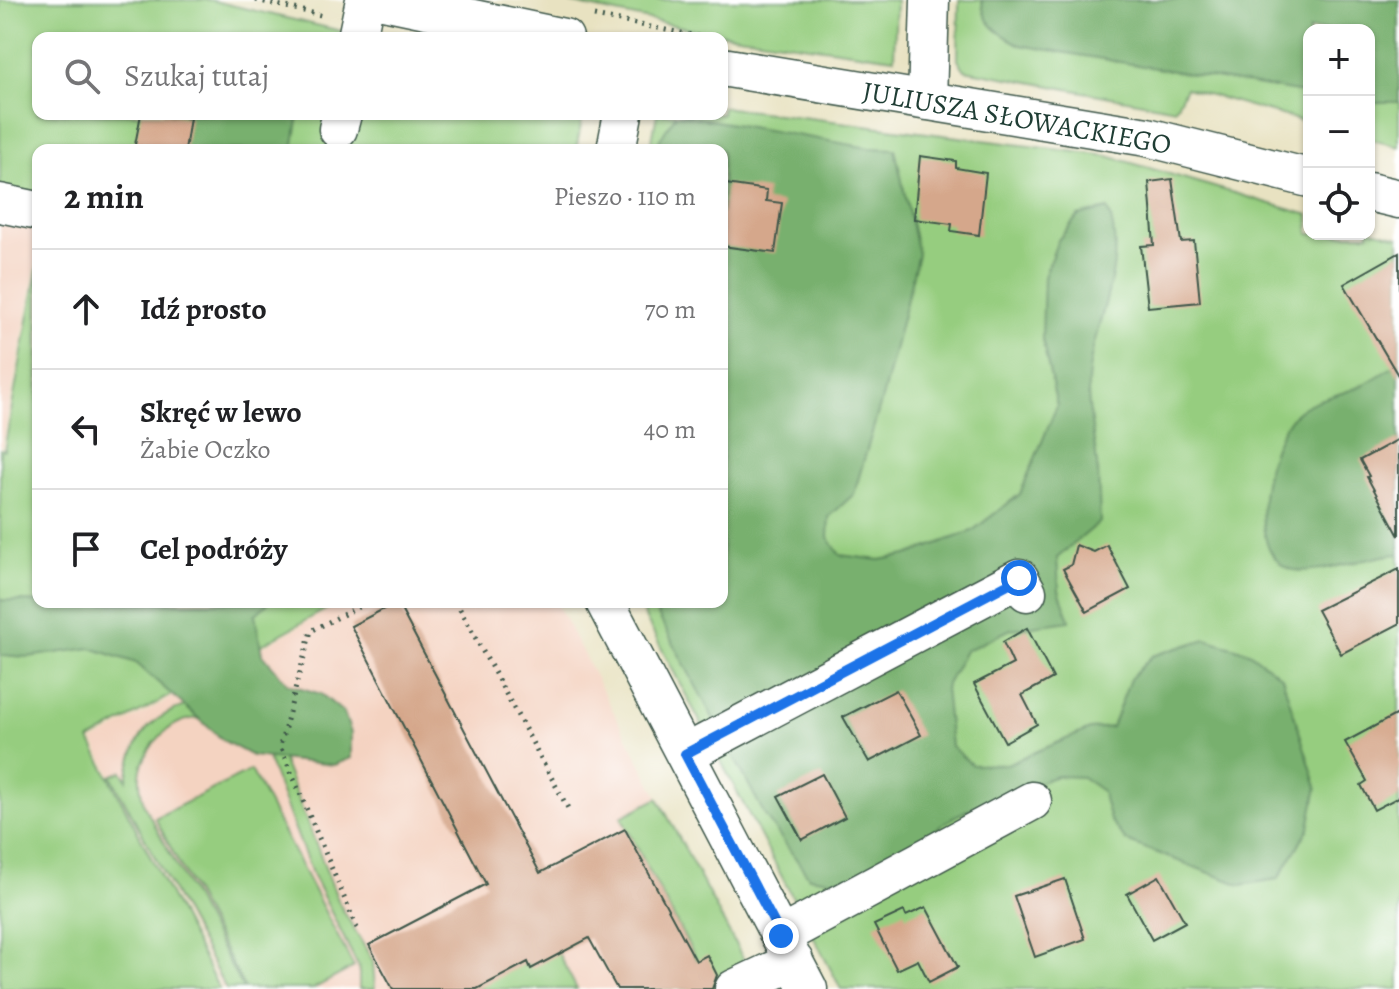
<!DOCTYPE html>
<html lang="pl">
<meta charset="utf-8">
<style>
body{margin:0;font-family:Alegreya,serif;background:#f6f6f6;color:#202124}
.controls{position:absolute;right:24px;top:24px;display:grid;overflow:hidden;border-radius:16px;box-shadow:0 2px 6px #0004}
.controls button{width:72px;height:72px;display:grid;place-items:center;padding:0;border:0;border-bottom:2px solid #e0e0e0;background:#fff;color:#202124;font:40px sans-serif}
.stop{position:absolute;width:24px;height:24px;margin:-18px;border:6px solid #1a73e8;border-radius:50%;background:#fff}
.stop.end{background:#1a73e8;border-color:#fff;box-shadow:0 2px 8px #0008}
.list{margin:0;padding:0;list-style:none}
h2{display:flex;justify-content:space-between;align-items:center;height:104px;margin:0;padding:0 32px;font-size:34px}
h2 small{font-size:26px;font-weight:400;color:#757577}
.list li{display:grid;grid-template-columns:52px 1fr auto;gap:24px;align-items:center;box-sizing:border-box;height:120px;padding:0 32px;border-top:2px solid #e0e0e0}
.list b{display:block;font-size:30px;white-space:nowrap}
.list p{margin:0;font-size:26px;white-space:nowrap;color:#757577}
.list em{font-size:26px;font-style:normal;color:#757577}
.icon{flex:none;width:44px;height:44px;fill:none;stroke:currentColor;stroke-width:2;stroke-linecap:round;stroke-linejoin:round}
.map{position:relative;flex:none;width:1399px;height:989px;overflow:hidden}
.search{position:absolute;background:#fff;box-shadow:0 2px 6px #0004;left:32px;top:32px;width:696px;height:88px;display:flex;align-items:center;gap:20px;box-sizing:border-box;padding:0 28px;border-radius:16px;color:#757577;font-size:30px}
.panel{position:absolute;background:#fff;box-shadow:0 2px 6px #0004;left:32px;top:144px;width:696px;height:464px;border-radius:16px}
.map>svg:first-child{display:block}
.built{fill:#f4d3c1}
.green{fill:#96cd7f;stroke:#5a855a;stroke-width:2}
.forest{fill:#78b06e;stroke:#4c7651;stroke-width:2}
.building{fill:#d5a78b}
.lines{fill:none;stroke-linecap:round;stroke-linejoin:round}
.minor-casing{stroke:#3d5649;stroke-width:41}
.path{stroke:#3d5649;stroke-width:5;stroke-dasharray:2 6;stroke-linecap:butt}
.minor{stroke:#fff;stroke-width:38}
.route{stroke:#1a73e8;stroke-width:10}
.labels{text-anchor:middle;stroke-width:8;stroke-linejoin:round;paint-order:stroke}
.street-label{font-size:28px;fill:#1f3d34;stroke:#fff}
</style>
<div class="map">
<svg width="1399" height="989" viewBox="0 0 1399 989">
<rect width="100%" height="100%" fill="#fff"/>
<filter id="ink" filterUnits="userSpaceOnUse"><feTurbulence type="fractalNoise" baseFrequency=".0125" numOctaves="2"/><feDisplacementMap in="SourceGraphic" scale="16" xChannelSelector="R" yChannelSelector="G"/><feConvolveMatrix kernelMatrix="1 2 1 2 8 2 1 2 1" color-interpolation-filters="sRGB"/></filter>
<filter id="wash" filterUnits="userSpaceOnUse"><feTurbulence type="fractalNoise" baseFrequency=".006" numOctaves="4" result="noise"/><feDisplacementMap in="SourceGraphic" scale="32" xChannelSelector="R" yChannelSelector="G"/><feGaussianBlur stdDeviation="1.8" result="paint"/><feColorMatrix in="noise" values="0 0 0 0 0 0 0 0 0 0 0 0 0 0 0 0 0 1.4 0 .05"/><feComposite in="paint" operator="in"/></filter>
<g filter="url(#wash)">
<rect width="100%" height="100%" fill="#e8e2c1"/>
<!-- built -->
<path class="built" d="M0,217L38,229V253L2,447L0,446Z
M343,602H556L759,989H223L93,741Z"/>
<!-- green -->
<path class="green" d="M0,0H210L371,38H38V114H583L576,150H38V222L0,214Z
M556,0H896L894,58L696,30Z
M959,0H1399V147L1369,139V30H1309V123L1186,88L1175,109L965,70L958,60Z
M722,107L1108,156L1309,215V234H1369V229L1399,237V989H841L637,602H722V150H650L657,114H722Z
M38,266V602H339L90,740L219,989H0V449L4,450Z
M191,704L275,741L340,905L373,961L375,989H359V968L313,876L262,744C246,737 221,722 205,719C175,713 143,747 140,775C139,786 142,795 144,805L243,989H226L111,776L122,771L127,780C133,738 149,716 191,704Z
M251,770L354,967L313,989H245L155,818Z
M658,798L759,989H653L699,965L621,817Z
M556,949L577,989H465L520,961L524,966Z"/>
<!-- forest -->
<path class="forest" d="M982,0H1399V102H1369V30H1309V94L1020,45C1001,34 982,25 982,0Z
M185,114H299L293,150H180Z
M676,114L869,148L895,149L918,254L883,395L854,494L829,517L828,537L840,555L880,560L907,555L972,531L1020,494L1057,406L1042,339L1044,277L1058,240L1078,216L1108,209C1130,269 1091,323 1088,382C1087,407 1093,431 1096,455C1099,477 1099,500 1100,522L1057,558L1059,590L1070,621L1011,629L965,651L945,688L951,746L972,765L1007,764L1090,729L1112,727L1130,679L1152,656L1206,639L1249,652L1282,677L1317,787L1309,828L1278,879L1241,885L1126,841L1110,820L1102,791L1082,777L1057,776L988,800L955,816L922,839L861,876L829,880L809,877L766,817L651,602H722V150H658L659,141Z
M1399,363V554C1372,555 1311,577 1290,569C1242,550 1265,442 1295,414C1310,400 1332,397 1351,390C1368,384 1384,372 1399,363Z
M0,600L84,604L269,602L255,615L262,654L288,684L321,694L344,713L351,733V758L334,765L252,756L224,741L136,663L91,648L28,657L0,655Z"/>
<g id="blocks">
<!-- building -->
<path class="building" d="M141,114H167L190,118L185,150H134Z
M920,156L956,161V168L986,173L979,235L951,231L952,224L914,219Z
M1172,179L1181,242L1194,241L1200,302L1148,307L1141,246L1154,245L1149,182Z
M726,184L767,190L766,201L782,203L775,253L722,246V216Z
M1399,253V377L1344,284Z
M1399,439V536L1367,477L1369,476L1360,460Z
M1076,545L1094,552L1107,545L1130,589L1087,612L1063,569L1071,565Z
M1399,569V624L1341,654L1317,610Z
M397,602L540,873L625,829L696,961L707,955L717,975L712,989H617L589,938L531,969L528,962L477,989H393L369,945L486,884L351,626Z
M1027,628L1053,678L1022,695L1037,724L1005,742L974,684L1013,664L1003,642Z
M896,690L921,735L869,762L843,717Z
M1399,713V797L1374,810L1361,785L1367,781L1345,742Z
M822,774L845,817L802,840L778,796Z
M1159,876L1185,922L1152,940L1127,894Z
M1065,879L1085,939L1035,957L1014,896Z
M926,907L958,967L929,982L918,960L897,970L874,925L904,911L906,916Z"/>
</g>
</g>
<g filter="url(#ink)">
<use href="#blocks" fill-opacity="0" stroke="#3d5649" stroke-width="2"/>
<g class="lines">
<defs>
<path id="minor" d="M383,0L564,38
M357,38L365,0
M722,67L1147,137L1309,178
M927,101L930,0
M338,129L342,114
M616,150L623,114
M1369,192L1399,199
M0,203L38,211
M605,602L808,989
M685,754L1019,578L1027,592
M781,936L1032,801
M734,989L794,961"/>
</defs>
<!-- minor casing -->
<use href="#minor" class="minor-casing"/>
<!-- path -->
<path class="path" d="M256,0L325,16
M594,16L702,37
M456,602L569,810
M357,928L280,746L311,631L368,602"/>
<!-- minor -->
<use href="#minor" class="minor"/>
</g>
</g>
<g class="lines" filter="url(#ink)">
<!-- route -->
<path class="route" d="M781,936L685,754L1019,578"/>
</g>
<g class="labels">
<!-- street labels -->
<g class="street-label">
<text transform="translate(1017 117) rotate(10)" y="10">JULIUSZA SŁOWACKIEGO</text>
</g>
</g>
</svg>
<div class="controls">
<button>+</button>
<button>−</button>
<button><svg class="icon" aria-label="locate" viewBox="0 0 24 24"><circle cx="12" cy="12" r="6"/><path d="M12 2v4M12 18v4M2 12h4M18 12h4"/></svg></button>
</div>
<div class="stop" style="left:1019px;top:578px"></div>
<div class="stop end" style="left:781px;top:936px"></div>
<div class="search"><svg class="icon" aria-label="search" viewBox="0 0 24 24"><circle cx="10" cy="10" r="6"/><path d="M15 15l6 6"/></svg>Szukaj tutaj</div>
<section class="panel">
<h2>2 min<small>Pieszo · 110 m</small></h2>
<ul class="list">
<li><svg class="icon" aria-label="ahead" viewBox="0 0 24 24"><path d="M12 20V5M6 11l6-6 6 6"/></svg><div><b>Idź prosto</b></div><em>70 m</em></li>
<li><svg class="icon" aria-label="left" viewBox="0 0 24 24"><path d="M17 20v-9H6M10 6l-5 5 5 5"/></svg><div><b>Skręć w lewo</b><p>Żabie Oczko</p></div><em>40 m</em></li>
<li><svg class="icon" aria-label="arrive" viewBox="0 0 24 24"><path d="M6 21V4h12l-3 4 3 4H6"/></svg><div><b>Cel podróży</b></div></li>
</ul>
</section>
</div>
